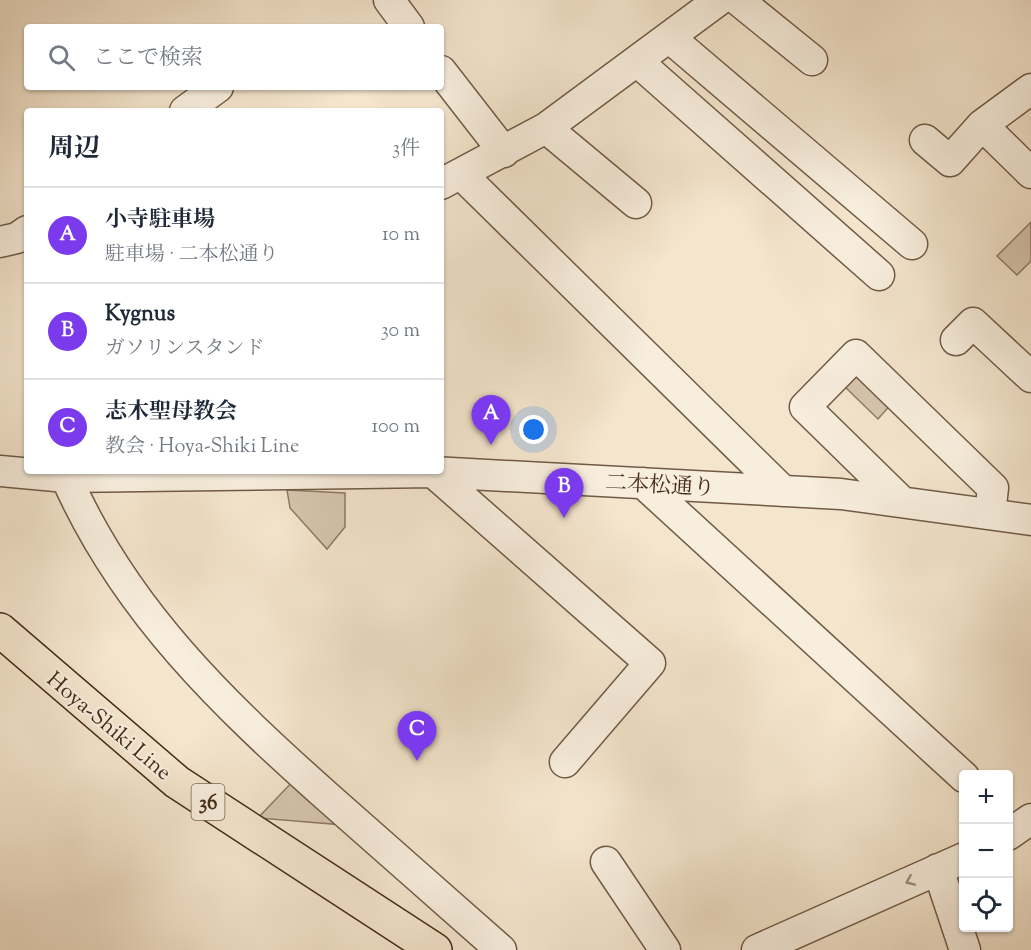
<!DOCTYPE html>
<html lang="ja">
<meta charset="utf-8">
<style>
body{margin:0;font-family:"Sorts Mill Goudy","Noto Serif JP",serif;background:#f6f6f7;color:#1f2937}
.controls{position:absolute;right:18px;bottom:18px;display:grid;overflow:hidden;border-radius:6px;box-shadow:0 2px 4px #0004}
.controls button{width:54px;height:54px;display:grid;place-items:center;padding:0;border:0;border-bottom:2px solid #e0e1e3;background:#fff;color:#1f2937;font:30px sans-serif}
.you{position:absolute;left:534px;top:430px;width:21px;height:21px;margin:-15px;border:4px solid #fff;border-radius:50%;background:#1a73e8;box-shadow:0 0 0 9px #1a73e833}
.badge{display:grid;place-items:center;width:39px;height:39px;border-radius:50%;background:#7c3aed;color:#fff;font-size:20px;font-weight:700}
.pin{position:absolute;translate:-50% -50px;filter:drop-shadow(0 2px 3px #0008)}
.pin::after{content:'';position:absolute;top:32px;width:21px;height:18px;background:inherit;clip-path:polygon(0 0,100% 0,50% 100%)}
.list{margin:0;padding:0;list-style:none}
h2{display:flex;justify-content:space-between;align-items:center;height:78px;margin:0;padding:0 24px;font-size:26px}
h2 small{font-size:20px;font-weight:400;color:#747a83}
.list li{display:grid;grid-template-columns:39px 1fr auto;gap:18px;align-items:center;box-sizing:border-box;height:96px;padding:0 24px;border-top:2px solid #e0e1e3}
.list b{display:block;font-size:22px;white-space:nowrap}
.list p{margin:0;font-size:20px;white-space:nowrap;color:#747a83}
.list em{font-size:20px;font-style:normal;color:#747a83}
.icon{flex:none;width:33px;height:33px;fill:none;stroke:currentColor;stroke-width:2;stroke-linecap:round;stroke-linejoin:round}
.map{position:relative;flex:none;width:1031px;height:950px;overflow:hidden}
.search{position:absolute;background:#fff;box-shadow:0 2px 4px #0004;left:24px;top:24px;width:420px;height:66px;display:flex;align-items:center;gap:15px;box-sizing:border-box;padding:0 21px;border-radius:6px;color:#747a83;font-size:22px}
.panel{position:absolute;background:#fff;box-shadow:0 2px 4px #0004;left:24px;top:108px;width:420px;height:366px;border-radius:6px}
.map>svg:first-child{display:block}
.green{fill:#d6c6ae;stroke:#8e7963;stroke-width:1.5}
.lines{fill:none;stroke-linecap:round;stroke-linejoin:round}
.minor-casing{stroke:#715a45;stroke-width:33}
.major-casing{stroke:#452c18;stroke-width:36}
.minor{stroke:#f8eede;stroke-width:30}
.major{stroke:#f4e5cd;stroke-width:33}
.oneway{stroke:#9e8d7b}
.labels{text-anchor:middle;stroke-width:4.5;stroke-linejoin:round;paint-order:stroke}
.shield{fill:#f8eede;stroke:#7b6653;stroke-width:1.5}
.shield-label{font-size:21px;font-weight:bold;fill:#452c18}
.street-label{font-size:22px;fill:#452c18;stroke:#f8eede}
</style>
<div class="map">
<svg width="1031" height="950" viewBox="0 0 1031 950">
<rect width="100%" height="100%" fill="#f4e5cd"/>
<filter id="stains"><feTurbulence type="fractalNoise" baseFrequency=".00333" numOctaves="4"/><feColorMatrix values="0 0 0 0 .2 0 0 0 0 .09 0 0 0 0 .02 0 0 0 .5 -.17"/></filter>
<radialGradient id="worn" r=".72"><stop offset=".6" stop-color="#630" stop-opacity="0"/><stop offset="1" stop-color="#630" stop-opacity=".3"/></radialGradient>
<!-- green -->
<path class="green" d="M1031,222V261L1017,275L997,256Z
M859,367L893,402L878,419L843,385Z
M287,490L345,493V527L327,549L290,508Z
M296,778L344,825L258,818Z"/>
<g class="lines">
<defs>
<path id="minor" d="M389,0L409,27
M738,0L812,60
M670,38L912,244
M638,62L879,275
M441,71L504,152
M1031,89L982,125L1031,173
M185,111L218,87
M546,128L636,203
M925,140L950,161L982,125
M461,174L783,491
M441,184L546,128L719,0
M0,242L17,238L27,231
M956,340L973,323L1031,377
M0,471L66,477L433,472L841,494L1031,520
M433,472L650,663L565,762
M66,477C125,611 224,705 331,800C388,850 444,900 501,950
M643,483L964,777
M901,501L805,407L856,355L993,488L990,514
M1008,835L1031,819
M606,862L665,950
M938,869L965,950
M757,950L964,858"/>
<path id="major" d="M0,630L177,782L435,950"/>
</defs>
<!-- minor casing -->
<use href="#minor" class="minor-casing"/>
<!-- major casing -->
<use href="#major" class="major-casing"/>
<!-- minor -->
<use href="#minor" class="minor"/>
<!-- major -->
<use href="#major" class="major"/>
</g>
<!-- one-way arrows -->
<defs><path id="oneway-chevron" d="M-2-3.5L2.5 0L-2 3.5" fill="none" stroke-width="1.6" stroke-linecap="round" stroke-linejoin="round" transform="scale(1.5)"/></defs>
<use class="oneway" href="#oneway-chevron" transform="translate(910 881) rotate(157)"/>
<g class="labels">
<!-- shield labels -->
<rect class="shield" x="191.5" y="784" width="33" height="36" rx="4.5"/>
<g class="shield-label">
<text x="208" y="809">36</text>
</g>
<!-- street labels -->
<g class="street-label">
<text transform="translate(660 484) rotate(3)" y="8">二本松通り</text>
<text transform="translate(110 725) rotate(40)" y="8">Hoya-Shiki Line</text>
</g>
</g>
<rect width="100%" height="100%" filter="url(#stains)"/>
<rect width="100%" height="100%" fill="url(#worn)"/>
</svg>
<div class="controls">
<button>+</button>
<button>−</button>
<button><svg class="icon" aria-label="locate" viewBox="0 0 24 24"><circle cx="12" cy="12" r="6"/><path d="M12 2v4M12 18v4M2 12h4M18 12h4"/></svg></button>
</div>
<div class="you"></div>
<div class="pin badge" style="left:491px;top:445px">A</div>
<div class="pin badge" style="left:564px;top:518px">B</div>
<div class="pin badge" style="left:417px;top:761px">C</div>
<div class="search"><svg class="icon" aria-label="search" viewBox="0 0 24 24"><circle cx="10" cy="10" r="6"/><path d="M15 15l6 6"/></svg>ここで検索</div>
<section class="panel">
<h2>周辺<small>3件</small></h2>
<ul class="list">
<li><span class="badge">A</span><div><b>小寺駐車場</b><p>駐車場 · 二本松通り</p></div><em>10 m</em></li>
<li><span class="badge">B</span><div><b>Kygnus</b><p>ガソリンスタンド</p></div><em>30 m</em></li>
<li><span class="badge">C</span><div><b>志木聖母教会</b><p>教会 · Hoya-Shiki Line</p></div><em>100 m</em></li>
</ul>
</section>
</div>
